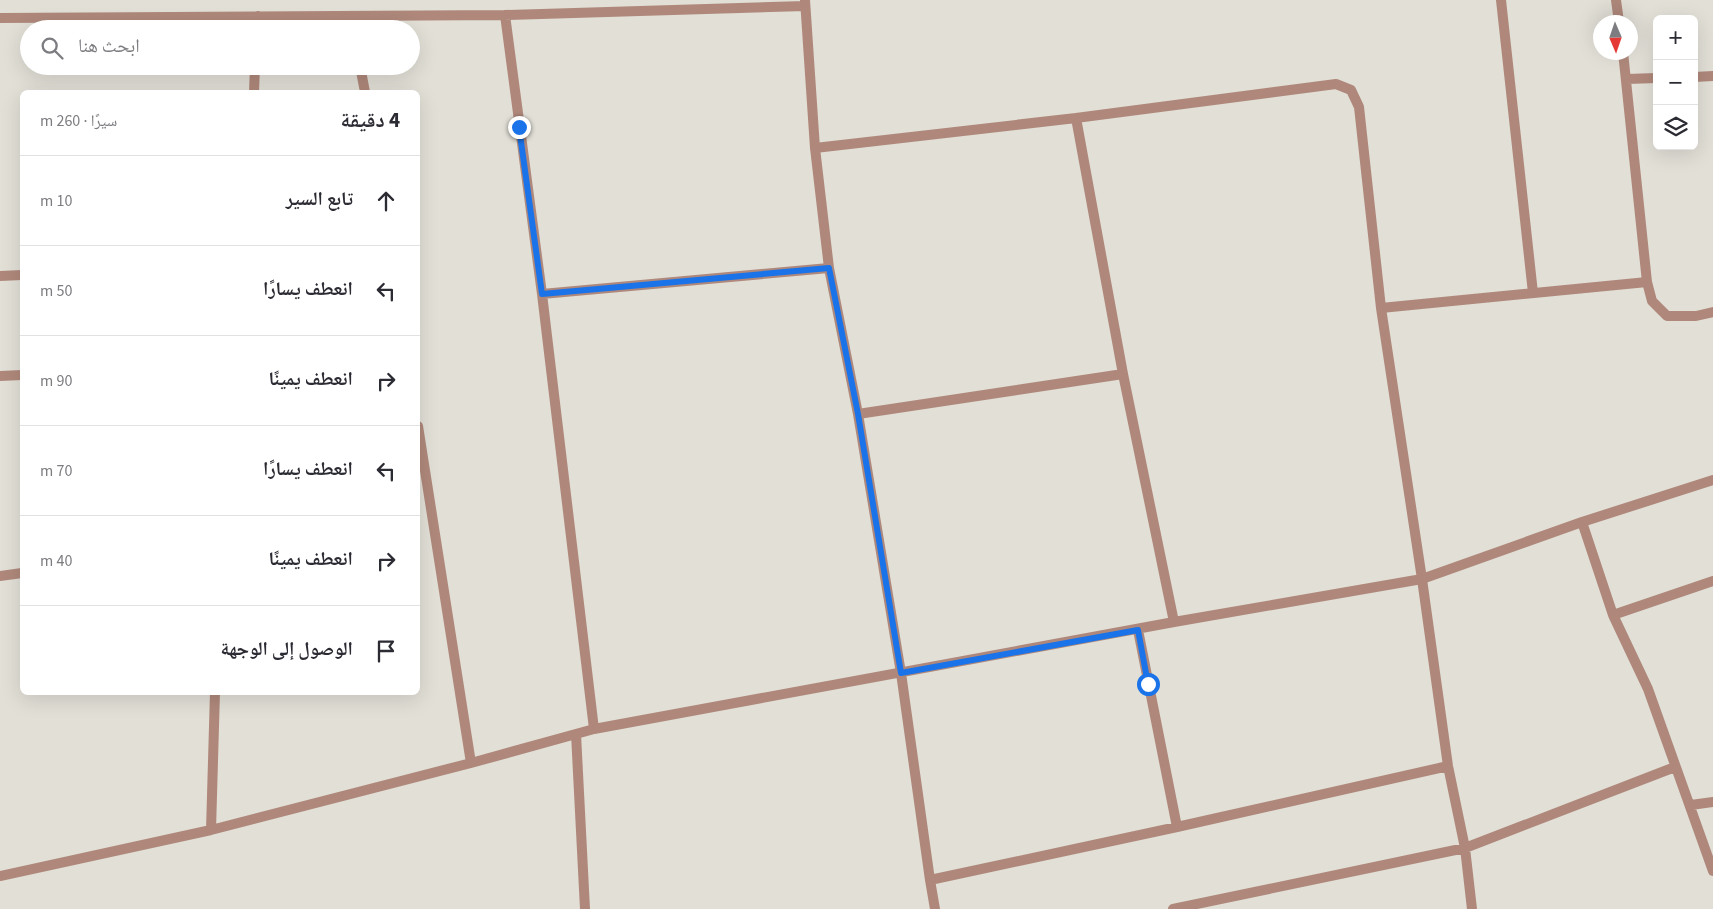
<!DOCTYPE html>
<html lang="ar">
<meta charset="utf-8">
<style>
body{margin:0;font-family:"Source Sans 3","Noto Naskh Arabic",sans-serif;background:#f2f2f3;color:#2b2b33;direction:rtl}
.controls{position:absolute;right:15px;top:15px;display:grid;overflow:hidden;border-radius:8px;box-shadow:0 5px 20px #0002}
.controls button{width:45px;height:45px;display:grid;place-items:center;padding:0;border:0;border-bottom:1px solid #e1e1e2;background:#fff;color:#2b2b33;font:25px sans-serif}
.compass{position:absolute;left:1593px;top:15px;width:45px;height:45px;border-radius:50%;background:#fff;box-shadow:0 5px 20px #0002;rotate:178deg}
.stop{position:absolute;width:15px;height:15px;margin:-11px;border:4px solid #1a73e8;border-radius:50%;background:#fff}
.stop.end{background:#1a73e8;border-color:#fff;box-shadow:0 1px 5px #0008}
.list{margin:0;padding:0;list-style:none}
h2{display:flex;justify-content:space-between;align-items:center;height:65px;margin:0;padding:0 20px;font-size:21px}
h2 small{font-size:16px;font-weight:400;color:#7c7c81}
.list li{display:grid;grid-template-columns:32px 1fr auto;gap:15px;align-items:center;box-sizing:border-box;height:90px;padding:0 20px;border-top:1px solid #e1e1e2}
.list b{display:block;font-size:19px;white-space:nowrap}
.list em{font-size:16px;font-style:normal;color:#7c7c81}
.icon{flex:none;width:28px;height:28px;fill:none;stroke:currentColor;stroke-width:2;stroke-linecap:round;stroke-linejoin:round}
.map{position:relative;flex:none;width:1713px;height:909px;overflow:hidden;direction:ltr}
.search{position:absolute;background:#fff;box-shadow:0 5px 20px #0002;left:20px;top:20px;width:400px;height:55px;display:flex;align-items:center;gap:12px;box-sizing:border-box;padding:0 18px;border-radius:28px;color:#7c7c81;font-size:19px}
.panel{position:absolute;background:#fff;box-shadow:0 5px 20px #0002;left:20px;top:90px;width:400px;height:605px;border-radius:8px;direction:rtl}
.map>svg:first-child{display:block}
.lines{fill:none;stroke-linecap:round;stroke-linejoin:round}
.street{stroke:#af887b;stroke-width:10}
.route{stroke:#1a73e8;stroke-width:6}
</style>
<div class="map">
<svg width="1713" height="909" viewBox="0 0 1713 909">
<rect width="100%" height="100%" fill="#e1dfd6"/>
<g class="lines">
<!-- street -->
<path class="street" d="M805,0L815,148L829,268L858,414L901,673L930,880L935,909
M1501,0L1533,293
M1616,0L1619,22
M505,15L542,294L594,729
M352,16L355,29
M0,18L505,15L805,6
M257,29L258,16
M1623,52L1647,282L1652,301L1667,316H1696L1713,312
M360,66L365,92
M1694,77L1713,76
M1627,79L1657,78
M254,92L255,66
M1076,118L1123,374L1174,622
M815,148L1076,118L1336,84L1351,90L1359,107L1381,308L1422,579L1448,766L1465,848L1472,909
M0,276L22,275
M542,294L829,268
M1381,308L1647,282
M0,376L22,375
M858,414L1123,374
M418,426L471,763
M1582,522L1613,615L1648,689L1713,871
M0,576L22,573
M1613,615L1713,581
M1138,630L1177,827
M576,734L585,909
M1691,805L1713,802
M211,830L215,692
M0,876L211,830L471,763L594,729L1174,622L1422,579L1582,522L1713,480
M930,880L1177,827L1448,766
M1173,909L1465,848L1675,767"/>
</g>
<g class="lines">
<!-- route -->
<path class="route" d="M519,127L542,294L829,268L858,414L901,673L1138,630L1148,684"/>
</g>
</svg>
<div class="controls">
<button>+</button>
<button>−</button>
<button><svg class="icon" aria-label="layers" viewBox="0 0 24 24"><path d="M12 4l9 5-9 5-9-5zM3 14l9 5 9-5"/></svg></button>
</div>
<svg class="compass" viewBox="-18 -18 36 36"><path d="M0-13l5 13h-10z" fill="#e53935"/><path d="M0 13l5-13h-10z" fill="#7c7c81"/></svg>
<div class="stop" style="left:1148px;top:684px"></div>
<div class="stop end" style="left:519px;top:127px"></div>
<div class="search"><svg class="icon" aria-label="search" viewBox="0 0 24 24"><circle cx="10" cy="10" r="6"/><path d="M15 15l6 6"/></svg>ابحث هنا</div>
<section class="panel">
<h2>4 دقيقة<small>سيرًا · 260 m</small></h2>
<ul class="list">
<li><svg class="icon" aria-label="ahead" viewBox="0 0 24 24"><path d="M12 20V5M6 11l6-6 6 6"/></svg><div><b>تابع السير</b></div><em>10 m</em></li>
<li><svg class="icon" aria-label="left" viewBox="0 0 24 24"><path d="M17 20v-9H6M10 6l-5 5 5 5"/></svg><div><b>انعطف يسارًا</b></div><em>50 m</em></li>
<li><svg class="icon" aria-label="right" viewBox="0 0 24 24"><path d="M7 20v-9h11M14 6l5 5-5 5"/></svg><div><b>انعطف يمينًا</b></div><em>90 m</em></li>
<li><svg class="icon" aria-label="left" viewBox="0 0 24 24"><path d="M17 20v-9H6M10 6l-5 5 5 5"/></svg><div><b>انعطف يسارًا</b></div><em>70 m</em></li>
<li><svg class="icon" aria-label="right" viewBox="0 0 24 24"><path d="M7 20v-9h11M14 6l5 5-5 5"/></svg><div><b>انعطف يمينًا</b></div><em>40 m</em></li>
<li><svg class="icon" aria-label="arrive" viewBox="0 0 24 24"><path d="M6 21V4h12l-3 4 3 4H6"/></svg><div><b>الوصول إلى الوجهة</b></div></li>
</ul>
</section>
</div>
